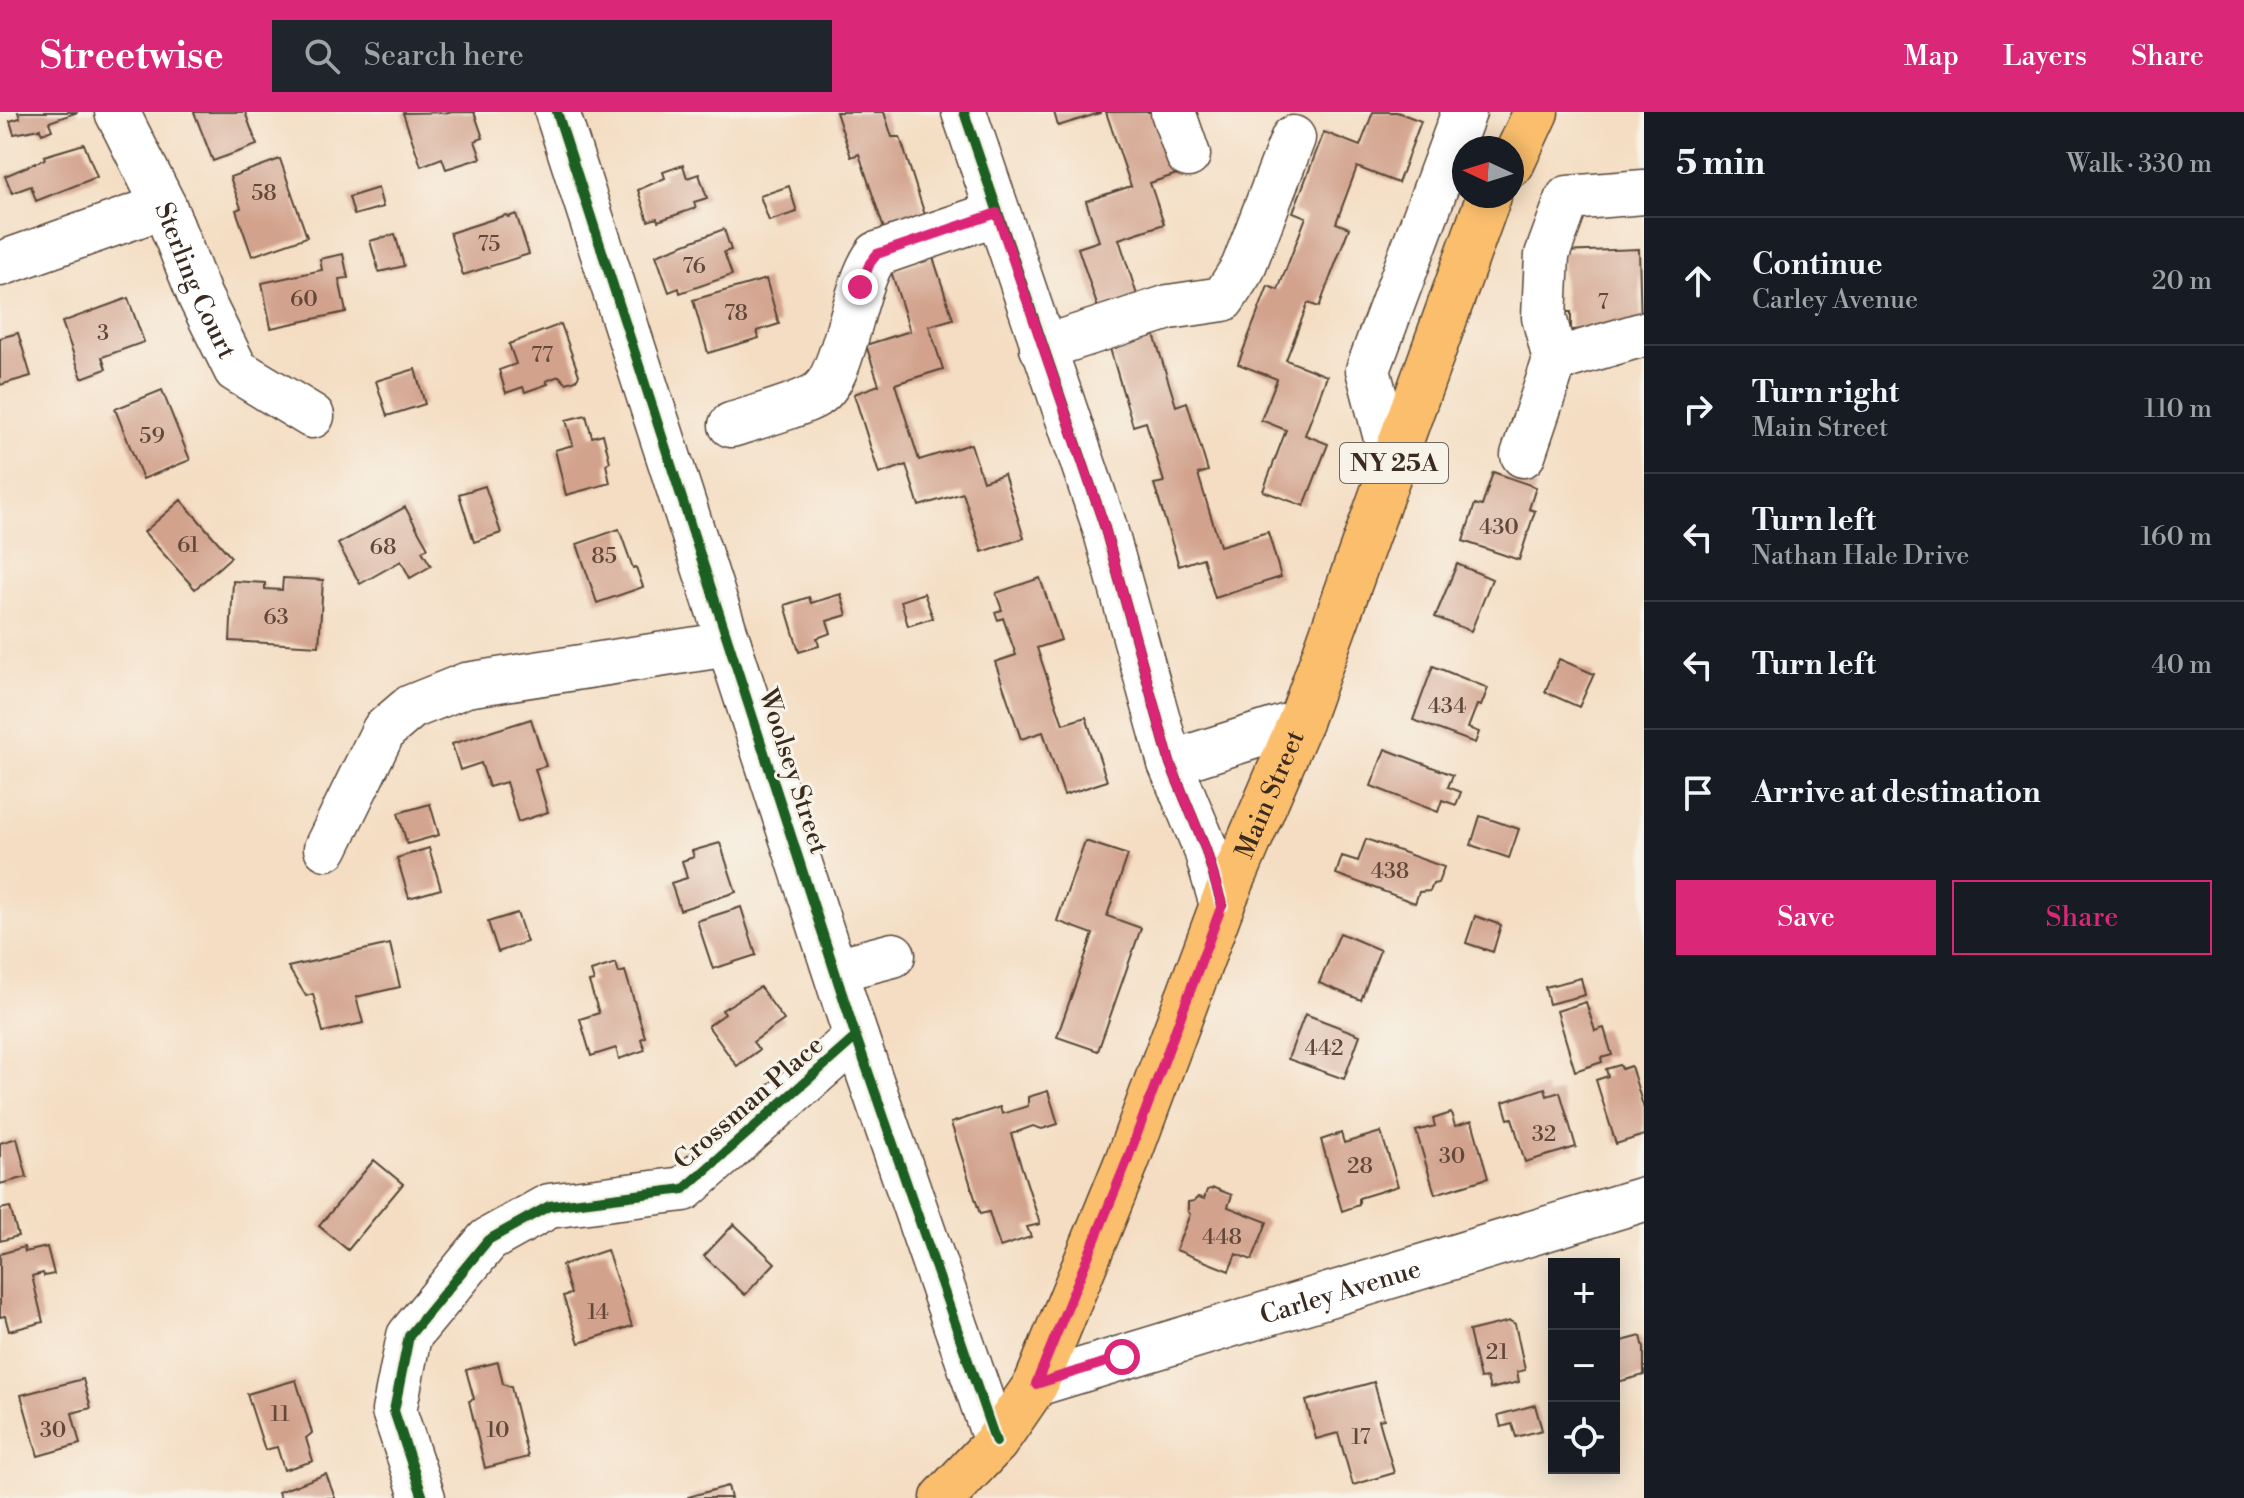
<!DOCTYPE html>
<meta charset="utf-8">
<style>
body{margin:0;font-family:"Libre Bodoni",serif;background:#20242c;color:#f1f3f6}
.controls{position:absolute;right:24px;bottom:24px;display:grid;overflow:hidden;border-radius:0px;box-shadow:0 4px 20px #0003}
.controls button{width:72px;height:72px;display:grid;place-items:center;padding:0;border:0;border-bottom:2px solid #363941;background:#171b24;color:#f1f3f6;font:40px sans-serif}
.compass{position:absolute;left:1452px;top:24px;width:72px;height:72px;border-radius:50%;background:#171b24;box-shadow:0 4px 20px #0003;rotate:274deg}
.stop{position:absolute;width:24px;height:24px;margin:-18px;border:6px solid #db2777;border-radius:50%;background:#fff}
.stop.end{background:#db2777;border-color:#fff;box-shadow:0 2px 8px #0008}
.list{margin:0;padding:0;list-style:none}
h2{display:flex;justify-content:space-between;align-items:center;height:104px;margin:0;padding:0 32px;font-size:34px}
h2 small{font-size:26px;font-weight:400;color:#9ea1a6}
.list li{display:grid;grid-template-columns:52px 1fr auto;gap:24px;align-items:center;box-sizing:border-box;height:128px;padding:0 32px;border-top:2px solid #363941}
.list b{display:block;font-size:30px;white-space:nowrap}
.list p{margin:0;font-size:26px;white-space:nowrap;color:#9ea1a6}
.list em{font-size:26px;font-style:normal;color:#9ea1a6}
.actions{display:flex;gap:16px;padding:24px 32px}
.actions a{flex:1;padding:18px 0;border:2px solid #db2777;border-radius:0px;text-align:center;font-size:28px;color:#db2777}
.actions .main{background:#db2777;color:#fff}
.icon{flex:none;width:44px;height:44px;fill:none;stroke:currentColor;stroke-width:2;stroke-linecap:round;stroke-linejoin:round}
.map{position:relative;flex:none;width:1644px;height:1386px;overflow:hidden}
header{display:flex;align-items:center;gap:48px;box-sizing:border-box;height:112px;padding:0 40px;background:#db2777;color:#fff}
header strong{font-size:38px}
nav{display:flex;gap:44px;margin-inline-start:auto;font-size:28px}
.search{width:560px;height:72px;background:#20242c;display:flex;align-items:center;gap:20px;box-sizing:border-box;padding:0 28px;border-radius:0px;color:#9ea1a6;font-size:30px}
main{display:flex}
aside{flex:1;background:#171b24}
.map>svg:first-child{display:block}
.building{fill:#d2a28c}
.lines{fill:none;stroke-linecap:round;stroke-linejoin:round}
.minor-casing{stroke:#574537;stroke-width:47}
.major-casing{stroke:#574537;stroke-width:47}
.minor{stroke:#fff;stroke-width:44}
.major{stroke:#fabe6d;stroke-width:44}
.cycleway-casing{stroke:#f7f3e8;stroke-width:15}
.cycleway{stroke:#1b5e20;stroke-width:10}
.route{stroke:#db2777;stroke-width:10}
.labels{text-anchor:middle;stroke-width:6;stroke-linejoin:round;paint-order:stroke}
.number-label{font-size:22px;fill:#61483a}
.shield{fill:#f7f3e8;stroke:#73665b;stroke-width:2}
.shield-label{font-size:24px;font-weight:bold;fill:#3b2a1e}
.street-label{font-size:26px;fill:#3b2a1e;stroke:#f7f3e8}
</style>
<header>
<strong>Streetwise</strong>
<div class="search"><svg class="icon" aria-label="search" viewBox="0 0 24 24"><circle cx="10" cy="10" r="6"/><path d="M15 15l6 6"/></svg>Search here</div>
<nav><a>Map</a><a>Layers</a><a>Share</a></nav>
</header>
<main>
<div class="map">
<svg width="1644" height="1386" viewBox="0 0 1644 1386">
<rect width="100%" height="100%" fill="#f7f3e8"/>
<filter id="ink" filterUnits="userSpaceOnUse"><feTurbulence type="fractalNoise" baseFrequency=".0125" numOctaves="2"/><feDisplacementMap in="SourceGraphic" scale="16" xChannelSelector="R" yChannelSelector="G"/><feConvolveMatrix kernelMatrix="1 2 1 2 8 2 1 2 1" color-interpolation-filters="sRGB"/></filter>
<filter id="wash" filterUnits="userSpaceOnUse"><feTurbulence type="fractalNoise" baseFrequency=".006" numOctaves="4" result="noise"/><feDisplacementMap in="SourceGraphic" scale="32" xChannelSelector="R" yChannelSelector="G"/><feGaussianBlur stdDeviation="1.8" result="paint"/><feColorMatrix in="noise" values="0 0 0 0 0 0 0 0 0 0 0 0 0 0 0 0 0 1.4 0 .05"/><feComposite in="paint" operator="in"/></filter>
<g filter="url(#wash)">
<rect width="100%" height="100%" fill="#f4ddc2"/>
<g id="blocks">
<!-- building -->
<path class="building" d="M18,0H78L49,10L52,18L42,22L40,17L14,22L10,9L20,6Z
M194,0H245L257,33L213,49Z
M474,0L483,26L475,29L481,46L446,57L442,46L421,54L403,1Z
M836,0H884L892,25H900L925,103L884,117L859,42L851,45Z
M1054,0H1100V1L1058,14Z
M1106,0H1157L1177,62L1150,71L1164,112L1119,127L1138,186L1099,199L1078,136L1099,129L1086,89L1131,74Z
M1373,0H1397L1421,9L1398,71L1357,55L1336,111L1349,116L1319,195L1308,191L1286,248L1327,264L1305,323L1328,332L1304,394L1263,379L1286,318L1261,308L1277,267L1238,252L1268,174L1278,178L1306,105L1293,100L1324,20L1360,34Z
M84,32L97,65L36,89L31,74L12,81L5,64L45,47L44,44Z
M280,47L307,125L252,144L236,98L241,96L230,65Z
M683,53L687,66L699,62L707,86L694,90L696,96L658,109L657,106L648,109L638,78L665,66L663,60Z
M789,74L797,100L769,109L760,84Z
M378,76L383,95L354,103L349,85Z
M516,102L529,142L463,163L450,121L506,103L508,105Z
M724,117L731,138L724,140L732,163L680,181L679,176L669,180L656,143Z
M395,122L404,154L379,160L370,129Z
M1639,137L1641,215L1571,218V200H1566L1561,140Z
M343,142L348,166L339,167L346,200L271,216L262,171L322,158L320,147Z
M933,145L953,207L929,214L943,257L895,272L919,348L971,332L983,369L1004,362L1024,426L982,440L963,381L919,394L906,353L879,362L854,282L879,273L866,233L910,219L891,159Z
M766,167L779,212L757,219L759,226L708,241L693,188Z
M128,186L144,230L102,245L106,257L82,266L62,210Z
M561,212L579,263L576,268L566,271L559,264L546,269L548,272L525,280L523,275L506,281L499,258L516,252L509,232Z
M1153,219L1176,294L1187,290L1208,359L1198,362L1220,434L1268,420L1281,465L1215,486L1203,446L1179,454L1154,372L1164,370L1146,310L1133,314L1109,233Z
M18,221L31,264L0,273V226Z
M415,257L425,292L387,304L376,269Z
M162,278L190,348L143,367L115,297Z
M586,303L592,325L603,322L610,350L606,352L610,371L566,383L555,338L573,333L566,308Z
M1493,360L1536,375L1529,397L1535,399L1519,448L1463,429L1475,392L1482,394Z
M485,374L501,421L474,430L459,382Z
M181,388L231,445L195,477L144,420Z
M405,395L428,436L422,439L431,454L410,466L401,449L360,472L338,432Z
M619,417L633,456L636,455L643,475L597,491L577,432Z
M1457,452L1492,467L1471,519L1435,505Z
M283,466L323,468L319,534L230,529L233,469L265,471V477L282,478Z
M1040,466L1061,528L1037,536L1063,612L1086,605L1107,669L1064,683L1043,620L1021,627L995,550L1016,543L1003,506L998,508L995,500L1002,498L996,481Z
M924,481L933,506L908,514L901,489Z
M841,482L847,503L827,509L831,521L817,526L819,534L799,540L785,493L809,485L811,491Z
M1559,547L1594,562L1579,595L1545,580Z
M1433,554L1488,576L1481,594L1477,593L1468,616L1479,620L1475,631L1413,608Z
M531,607L546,654L535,657L548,700L518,710L506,670L489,675L481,651L460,658L452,632Z
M1385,637L1453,663L1448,675L1461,680L1456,693L1442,688L1438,700L1371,674Z
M430,692L439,723L407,732L398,701Z
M1480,704L1519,717L1509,746L1471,733Z
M1366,727L1444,755L1438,771L1433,772L1430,779L1419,780L1415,791L1336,762L1342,744L1358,749Z
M1085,729L1128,743L1107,804L1141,816L1098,939L1057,925L1093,822L1057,809Z
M720,731L736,780L680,798L671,771L687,766L682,749L694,745L692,739Z
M429,736L441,777L409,786L397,746Z
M741,795L756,843L713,857L697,809Z
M517,801L527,830L498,840L488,810Z
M1475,804L1501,813L1493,840L1466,831Z
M1340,821L1380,838L1361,888L1319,871Z
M390,832L400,875L356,885L363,911L323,920L313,882L306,884L288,855Z
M616,851L619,861L625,859L645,925L641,927L645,938L619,947L616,936L591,944L580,907L599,901L589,870L594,869L591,859Z
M1581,866L1585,883L1549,892L1545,875Z
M760,875L784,908L753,930L759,938L737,954L708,914L725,902L722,898Z
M1586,890L1595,919L1604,916L1612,943L1601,946L1602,950L1575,959L1557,899Z
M1305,902L1360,923L1344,967L1288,947Z
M1620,953L1622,957L1631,954L1644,997V1023L1616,1032L1596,968L1608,964L1606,957Z
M1545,976L1547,984L1560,980L1576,1035L1525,1050L1512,1006L1508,1007L1503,990Z
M1048,979L1058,1012L1042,1017L1033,1014L1011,1022L1040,1112L1027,1115L1031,1125L1000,1135L989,1100L980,1102L951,1011L1000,995L1002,1002L1028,994V985Z
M1451,1001L1455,1014L1472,1009L1488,1066L1435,1082L1416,1019L1435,1014L1433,1007Z
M1381,1020L1398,1074L1359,1086V1093L1342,1099L1321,1028L1341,1021L1344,1031Z
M17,1026L27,1065L0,1072V1031Z
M374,1048L403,1072L348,1138L319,1114Z
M1214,1076L1232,1083L1228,1095L1267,1110L1252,1148L1236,1142L1229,1159L1176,1138L1190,1102L1188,1100V1090L1194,1089L1198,1085L1204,1087L1207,1078Z
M10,1095L18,1124L0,1129V1097Z
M734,1112L775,1151L745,1183L704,1144Z
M24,1135L25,1140L47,1135L54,1162L44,1164L43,1161L32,1164L43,1210L9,1219L5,1204L0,1205V1142Z
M607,1138L632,1214L579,1231L563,1184L571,1182L562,1153Z
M1614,1205L1622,1229L1641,1224L1644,1236V1263L1614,1271Z
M1510,1209L1515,1212L1525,1258L1517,1260L1519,1270L1490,1277L1487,1266L1480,1267L1469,1219Z
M498,1250L503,1272L511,1275L528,1345L485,1356L469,1289L474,1287L466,1258Z
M83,1267L91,1296L72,1301L80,1332L38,1344L21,1283Z
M296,1268L312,1321L306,1326L313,1349L284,1358L277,1335L265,1338L247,1282Z
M1374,1270L1384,1307L1379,1308L1394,1361L1353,1373L1338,1321L1316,1327L1306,1289Z
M1535,1293L1542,1318L1516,1325L1512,1312L1501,1315L1498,1303Z
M326,1362L335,1386H280L278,1380Z
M728,1374L731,1386H688V1385Z"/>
</g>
</g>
<g filter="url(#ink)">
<use href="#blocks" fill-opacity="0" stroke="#574537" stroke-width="2"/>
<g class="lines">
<defs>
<g id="minor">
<path id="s1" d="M117,0L164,94L200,185L236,258L312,304"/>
<path d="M557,0L856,925L996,1330"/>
<path d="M964,0L1104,413L1170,651L1206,738L1222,793"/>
<path d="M1173,0L1188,43"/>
<path d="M1644,80L1568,86L1547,143L1544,205L1555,248L1644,222"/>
<path d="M0,152L164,94"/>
<path d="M1042,236L1169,195L1223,187L1243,156L1293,26"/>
<path d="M731,313C753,306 801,293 818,282C846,264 852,174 877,142L997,101"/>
<path d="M1523,343L1555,248"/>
<path d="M1393,353L1368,258L1464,0"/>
<path d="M1170,651L1300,610"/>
<path d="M326,736L384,618L411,595L466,573L729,532"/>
<path d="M835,858L893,843"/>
<path id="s2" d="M1036,1272L1644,1087"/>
<path d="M423,1386L394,1299L409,1224L488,1128L549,1094L684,1077L856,925"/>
</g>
<g id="major">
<path d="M1512,52L1536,0"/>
<path id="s3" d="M943,1386L996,1330L1036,1272L1127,1049L1222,793L1300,610L1489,84"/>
</g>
</defs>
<!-- minor casing -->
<use href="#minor" class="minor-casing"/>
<!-- major casing -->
<use href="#major" class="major-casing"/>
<!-- minor -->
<use href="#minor" class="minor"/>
<!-- major -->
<use href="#major" class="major"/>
<defs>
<path id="cycleway" d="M557,0L856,925L996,1330
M964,0L1104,413L1170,651L1206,738L1222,793
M423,1386L394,1299L409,1224L488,1128L549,1094L684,1077L856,925"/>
</defs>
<!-- cycleway casing -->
<use href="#cycleway" class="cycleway-casing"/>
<!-- cycleway -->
<use href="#cycleway" class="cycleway"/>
</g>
</g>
<g class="lines" filter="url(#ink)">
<!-- route -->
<path class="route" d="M860,175L870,151L877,142L997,101L1104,413L1170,651L1206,738L1222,793L1127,1049L1036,1272L1122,1245"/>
</g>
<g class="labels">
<!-- number labels -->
<g class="number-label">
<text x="264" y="88">58</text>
<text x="489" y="139">75</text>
<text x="694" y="161">76</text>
<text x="304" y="194">60</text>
<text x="1603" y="197">7</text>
<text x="736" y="208">78</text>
<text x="103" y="228">3</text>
<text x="542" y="250">77</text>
<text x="152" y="331">59</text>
<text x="1499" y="422">430</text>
<text x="188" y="440">61</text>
<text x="383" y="442">68</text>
<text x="604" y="451">85</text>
<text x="276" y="512">63</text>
<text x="1447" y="601">434</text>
<text x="1390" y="766">438</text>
<text x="1324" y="943">442</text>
<text x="1544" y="1029">32</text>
<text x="1452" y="1051">30</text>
<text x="1360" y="1061">28</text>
<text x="1222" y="1132">448</text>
<text x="598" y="1207">14</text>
<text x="1497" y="1247">21</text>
<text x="280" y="1309">11</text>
<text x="53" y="1325">30</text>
<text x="498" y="1325">10</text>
<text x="1361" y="1332">17</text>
</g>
<!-- shield labels -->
<rect class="shield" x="1340" y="331" width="108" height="40" rx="6"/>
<g class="shield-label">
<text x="1394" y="359">NY 25A</text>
</g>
<!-- street labels -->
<g class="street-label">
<text dy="9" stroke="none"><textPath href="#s1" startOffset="186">Sterling Court</textPath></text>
<text transform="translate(794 659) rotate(72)" y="9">Woolsey Street</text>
<text dy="9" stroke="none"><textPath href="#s3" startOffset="782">Main Street</textPath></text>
<text transform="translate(748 990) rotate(-41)" y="9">Crossman Place</text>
<text dy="9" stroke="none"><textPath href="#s2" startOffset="318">Carley Avenue</textPath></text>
</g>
</g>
</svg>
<div class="controls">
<button>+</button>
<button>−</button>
<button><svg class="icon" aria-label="locate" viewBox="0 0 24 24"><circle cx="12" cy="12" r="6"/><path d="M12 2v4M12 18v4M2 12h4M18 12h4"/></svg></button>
</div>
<svg class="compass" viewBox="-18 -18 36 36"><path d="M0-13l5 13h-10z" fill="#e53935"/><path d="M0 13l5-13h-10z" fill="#9ea1a6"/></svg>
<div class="stop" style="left:1122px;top:1245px"></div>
<div class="stop end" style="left:860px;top:175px"></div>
</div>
<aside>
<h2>5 min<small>Walk · 330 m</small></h2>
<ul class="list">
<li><svg class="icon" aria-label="ahead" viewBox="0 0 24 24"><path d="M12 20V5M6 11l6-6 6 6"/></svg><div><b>Continue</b><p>Carley Avenue</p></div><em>20 m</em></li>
<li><svg class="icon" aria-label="right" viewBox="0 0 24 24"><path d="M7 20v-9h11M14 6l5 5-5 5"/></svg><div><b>Turn right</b><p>Main Street</p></div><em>110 m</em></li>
<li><svg class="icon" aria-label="left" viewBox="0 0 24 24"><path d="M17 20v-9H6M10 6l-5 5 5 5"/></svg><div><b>Turn left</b><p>Nathan Hale Drive</p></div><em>160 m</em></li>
<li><svg class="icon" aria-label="left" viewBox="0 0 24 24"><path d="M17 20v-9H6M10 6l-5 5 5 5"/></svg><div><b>Turn left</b></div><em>40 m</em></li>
<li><svg class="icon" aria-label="arrive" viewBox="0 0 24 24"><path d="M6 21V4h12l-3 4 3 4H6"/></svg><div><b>Arrive at destination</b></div></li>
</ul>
<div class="actions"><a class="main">Save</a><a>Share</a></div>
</aside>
</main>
